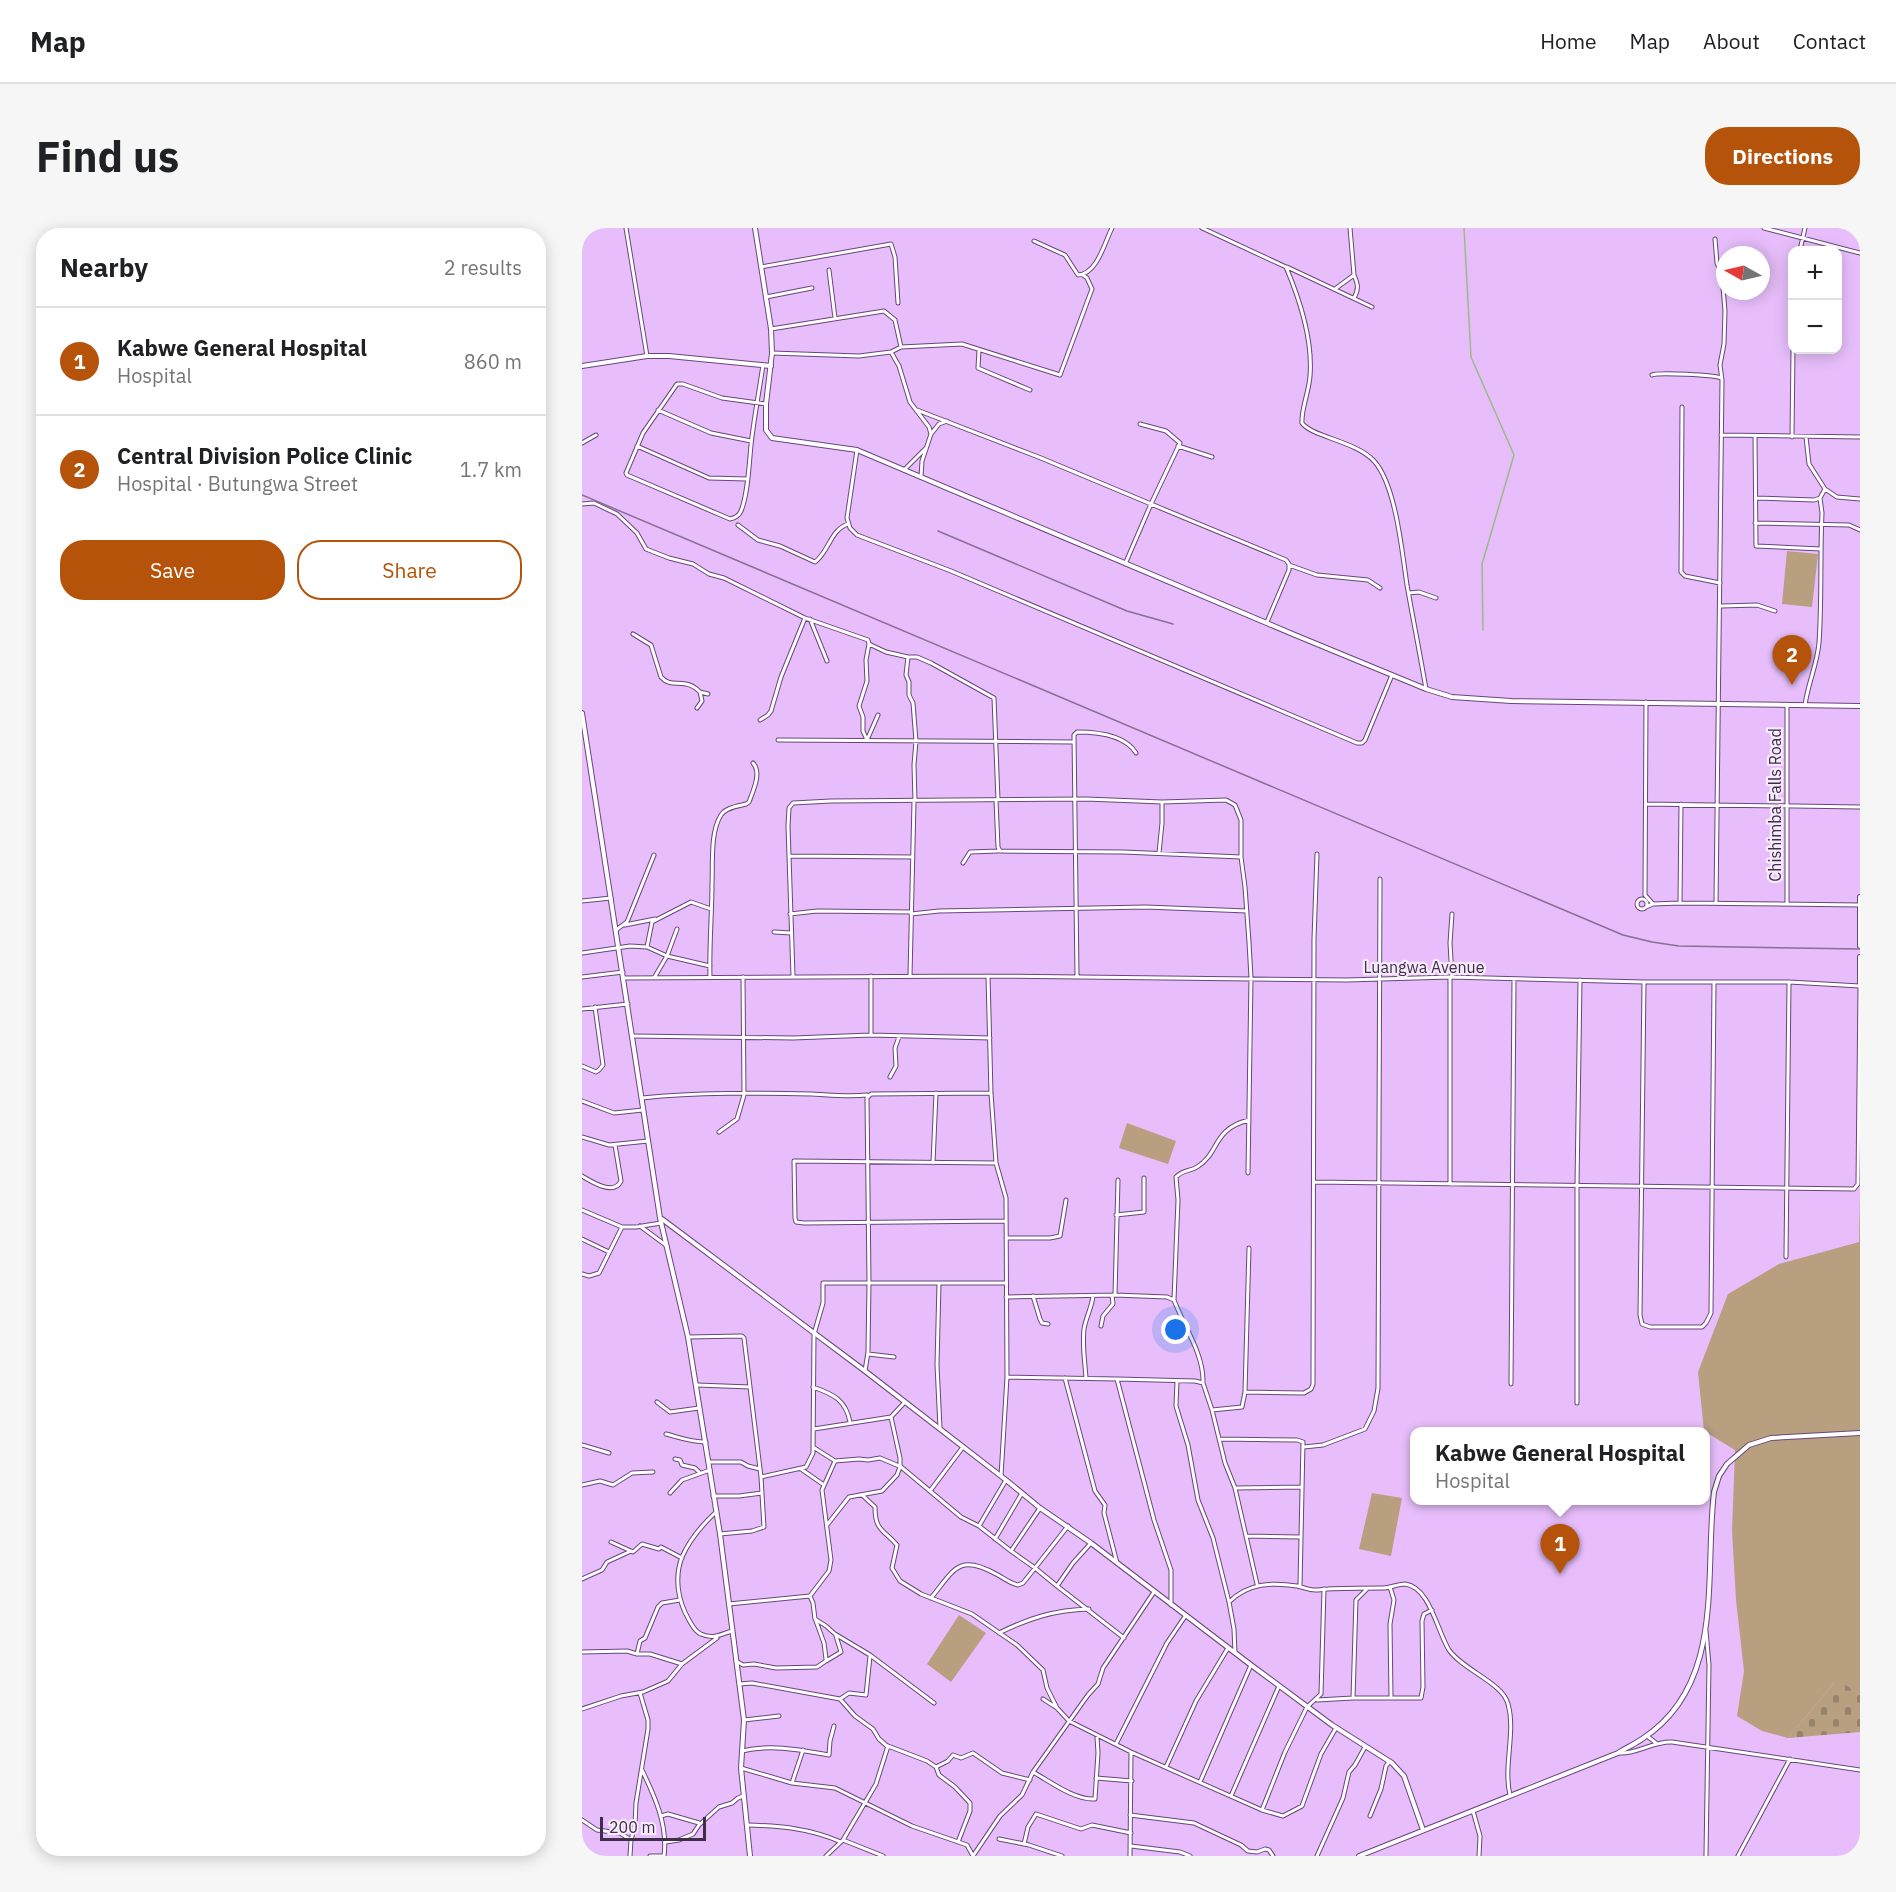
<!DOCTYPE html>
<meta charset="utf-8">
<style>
body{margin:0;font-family:"IBM Plex Sans",sans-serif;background:#f6f6f6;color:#202124}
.controls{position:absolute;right:18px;top:18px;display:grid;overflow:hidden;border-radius:12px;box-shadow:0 3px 15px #0003}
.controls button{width:54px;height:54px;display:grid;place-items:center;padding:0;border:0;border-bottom:2px solid #e0e0e0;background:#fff;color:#202124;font:30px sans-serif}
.compass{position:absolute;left:1134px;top:18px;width:54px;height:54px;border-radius:50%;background:#fff;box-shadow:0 3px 15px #0003;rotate:278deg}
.scale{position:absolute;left:18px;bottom:15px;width:106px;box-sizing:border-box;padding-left:6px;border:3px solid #3e2e46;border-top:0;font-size:16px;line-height:21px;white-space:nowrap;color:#3e2e46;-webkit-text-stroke:4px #f8ebfe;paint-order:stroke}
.you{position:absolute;left:594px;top:1102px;width:21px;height:21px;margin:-15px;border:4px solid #fff;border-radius:50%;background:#1a73e8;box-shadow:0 0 0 9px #1a73e833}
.badge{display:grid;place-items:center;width:39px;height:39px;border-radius:50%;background:#b45309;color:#fff;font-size:20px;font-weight:700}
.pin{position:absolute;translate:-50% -50px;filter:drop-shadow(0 2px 3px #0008)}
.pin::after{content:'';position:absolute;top:32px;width:21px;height:18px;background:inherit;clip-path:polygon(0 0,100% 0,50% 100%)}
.popup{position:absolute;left:828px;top:1199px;width:300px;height:78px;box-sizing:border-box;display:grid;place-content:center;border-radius:12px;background:#fff;filter:drop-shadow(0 2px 4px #0005);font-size:20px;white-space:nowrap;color:#757577}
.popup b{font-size:22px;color:#202124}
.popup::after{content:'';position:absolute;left:50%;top:100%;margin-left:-12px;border:12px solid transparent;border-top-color:#fff}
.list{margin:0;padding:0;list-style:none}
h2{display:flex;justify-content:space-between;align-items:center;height:78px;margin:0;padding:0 24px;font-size:26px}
h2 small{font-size:20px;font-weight:400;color:#757577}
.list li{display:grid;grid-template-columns:39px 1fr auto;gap:18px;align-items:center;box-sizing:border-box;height:108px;padding:0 24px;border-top:2px solid #e0e0e0}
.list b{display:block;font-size:22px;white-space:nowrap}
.list p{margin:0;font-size:20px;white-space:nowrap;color:#757577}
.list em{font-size:20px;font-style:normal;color:#757577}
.actions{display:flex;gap:12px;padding:18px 24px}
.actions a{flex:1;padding:14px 0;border:2px solid #b45309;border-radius:24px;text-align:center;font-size:21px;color:#b45309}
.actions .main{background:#b45309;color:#fff}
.map{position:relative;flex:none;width:1278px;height:1628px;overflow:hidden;border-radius:24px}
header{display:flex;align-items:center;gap:36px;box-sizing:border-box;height:84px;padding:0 30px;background:#fff;border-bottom:2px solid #e0e0e0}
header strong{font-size:28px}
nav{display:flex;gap:33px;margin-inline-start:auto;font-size:21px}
.intro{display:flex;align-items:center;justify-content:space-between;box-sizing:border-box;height:144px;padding:0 36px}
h1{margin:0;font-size:42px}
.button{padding:15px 27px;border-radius:24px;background:#b45309;color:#fff;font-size:21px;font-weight:700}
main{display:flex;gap:36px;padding:0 36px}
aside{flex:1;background:#fff;border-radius:24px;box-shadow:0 3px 15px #0003}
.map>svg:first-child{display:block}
.grass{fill:#b79f80}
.cemetery{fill:url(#cemetery-stones)}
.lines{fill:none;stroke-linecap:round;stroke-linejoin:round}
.stream{stroke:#99bb86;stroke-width:1.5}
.minor-casing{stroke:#6a457b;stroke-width:5}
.tertiary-casing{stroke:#6a457b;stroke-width:6}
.secondary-casing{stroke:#6a457b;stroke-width:6}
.minor{stroke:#fff;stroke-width:3}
.tertiary{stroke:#fff;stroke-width:4}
.secondary{stroke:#fff;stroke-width:4}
.rail{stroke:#896e96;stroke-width:1.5}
.labels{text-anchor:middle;stroke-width:4.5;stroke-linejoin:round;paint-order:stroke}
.street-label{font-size:16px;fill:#3e2e46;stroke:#f8ebfe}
</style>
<header>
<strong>Map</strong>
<nav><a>Home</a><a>Map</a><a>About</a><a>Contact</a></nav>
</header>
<div class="intro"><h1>Find us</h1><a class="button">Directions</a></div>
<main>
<aside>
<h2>Nearby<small>2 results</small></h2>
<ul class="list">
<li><span class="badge">1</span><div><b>Kabwe General Hospital</b><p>Hospital</p></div><em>860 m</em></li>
<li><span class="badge">2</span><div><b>Central Division Police Clinic</b><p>Hospital · Butungwa Street</p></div><em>1.7 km</em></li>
</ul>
<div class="actions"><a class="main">Save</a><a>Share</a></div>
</aside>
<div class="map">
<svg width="1278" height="1628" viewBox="0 0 1278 1628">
<defs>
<pattern id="cemetery-stones" width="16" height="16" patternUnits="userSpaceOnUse" patternTransform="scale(1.5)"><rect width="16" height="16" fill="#b79f80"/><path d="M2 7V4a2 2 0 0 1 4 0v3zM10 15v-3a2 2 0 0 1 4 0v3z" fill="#96826b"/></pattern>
</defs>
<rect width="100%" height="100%" fill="#e7befb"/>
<!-- grass -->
<path class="grass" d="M1205,323L1236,326L1230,379L1200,376Z
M545,895L594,913L586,936L537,920Z
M1278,965V1467L1261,1455H1252L1206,1510L1180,1503L1155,1488L1162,1443L1154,1372L1150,1303L1153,1222L1122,1203L1116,1144L1146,1066L1197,1036L1277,1014Z
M790,1265L820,1270L809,1328L777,1321Z
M377,1387L404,1405L369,1454L345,1436Z"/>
<!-- cemetery -->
<path class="cemetery" d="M1252,1455H1261L1278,1467V1504L1206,1510Z"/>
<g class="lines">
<!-- stream -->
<path class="stream" d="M882,0L889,129L932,227L900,336L901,402"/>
<defs>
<path id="minor" d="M44,0L65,128
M620,0L704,39C718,72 731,111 728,148C727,164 719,181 720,195C730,209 774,213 792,233C814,257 820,324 825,357C831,391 838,426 844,461
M1182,0L1278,25
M1133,11L1135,35L1140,47L1143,83L1142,116L1138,137L1140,152L1134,675
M452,13L483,27L496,47C515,46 522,16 530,0
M1218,22L1223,0
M179,39L309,16L313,29L316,75
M705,39L790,79
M247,42L253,90
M772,47C776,56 777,61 772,70
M753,61L772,47L768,0
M184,69L230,60
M189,101L302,83L313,92L319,119
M397,122L396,140L448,162
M309,124L319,119L380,116L478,147L510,61L505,50L501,47
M190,125L277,128L309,124L317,138L328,174L347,199L349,206L340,233L339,249
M181,137C177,164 172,190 169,217C167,237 166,266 159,283C157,288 153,290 148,291L45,247L44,245L61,205L95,156H101L140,170L184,176
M1070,147C1076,144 1133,147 1139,150
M1100,179L1099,344L1103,348L1138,355
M76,182L129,205L169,213
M335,182L459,230L569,276L598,215L584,203L558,196
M349,206L357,196L365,193
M1139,207L1278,209
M1173,208L1174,318L1239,321
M1210,209L1211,122
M1224,209L1227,236L1243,261L1255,269L1278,271
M0,215L14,207
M55,218L127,250L165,251
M596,218L630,229
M275,222L265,290L268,300L275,307L369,343L775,515H780L783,512L810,447
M322,242L344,220
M1174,270L1232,272L1238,270L1243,261
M0,276L12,275L35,286L55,305L64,321L87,330L111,336L127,346L142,350L223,390L286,412L287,416L284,432L285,453L277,478L281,489V503L285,512L296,487
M1173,295L1267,297L1278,302
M156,297L176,312L198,318L233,334C247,324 248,302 266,296
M544,334L569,276L704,332L707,336V342L685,394
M707,337L735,347L786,352L798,360
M827,365L837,364L854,370
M1139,378L1175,377L1193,383
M228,391L245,433
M51,406L69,417L79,449C87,458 94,454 104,456C110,457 114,460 118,464L120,473L115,480
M287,416L304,424L326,429L324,447L327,454V467L331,475L334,513L332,537L333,573
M326,429H335L349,435L412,470L416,572
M118,464L126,466
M1064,474L1063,667L1071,676
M1205,477V676
M1223,477C1226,455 1235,437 1237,415C1240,372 1238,328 1240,285L1238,270
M178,492L186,487L189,483L199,449L223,390
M196,512L492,514
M414,572L416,619L418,623L541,624L659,629
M1064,576L1278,579
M577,625L580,595V574
M207,628L331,629
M381,635L388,624L416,623
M1055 676a5 5 0 1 1 10 0a5 5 0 1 1-10 0Z
M0,673L29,670
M1098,675L1099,576
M1064,679L1071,676L1098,675L1278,677
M208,686L235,683L329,684
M329,686L357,683L564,679L665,683
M870,686L868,715L870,749
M43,697L73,691
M34,702L45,694L72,627
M192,704L209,705
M65,719L70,694L109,674L129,681
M0,725L48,718L65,719L85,728L128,738
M211,748L206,598L207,580L211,575L249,573L504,571L580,574L644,572L653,577L659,592V629L663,659L667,714L669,750L666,945
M289,748V807
M328,748L332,573
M406,748L409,865L414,935L424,970L425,1149L419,1248
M495,748L492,507L495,504C514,504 543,507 554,525
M0,749L41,744
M128,749C127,718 130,686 130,655C131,635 128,604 139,587C144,579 157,578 164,576L167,574C171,563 180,545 171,535
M868,749V956
M41,750L406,748L765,752L868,749L1062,754H1207L1278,758L1276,956L1272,961L732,954
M72,750L85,728L95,701
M1062,754L1058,1087L1060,1096L1068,1099H1120L1124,1095L1129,1085L1132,754
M0,781L46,776
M50,808L211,810L289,807L408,810
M0,838L14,844L17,842L21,837L13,779
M308,849L314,838L313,820L317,809
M60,870C116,864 174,865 230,866C249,867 266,869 285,867
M0,873L32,885L61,882
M137,904L155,891L162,867L161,749
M0,909L27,917L66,913
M351,935L354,865
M414,935L212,933L213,990L214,994L222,995L424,993
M0,948C10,954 32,968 39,953L33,917
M0,982L40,999H54L79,995
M534,987L562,984V950
M58,998L85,1018
M424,1010H468L478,1008L484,972
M0,1011L27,1024
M667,1020L663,1164L722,1165L729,1161L731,1156L732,711L735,626
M1204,1029L1207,755
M0,1046L7,1048L17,1045L40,999
M357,1055L355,1137L358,1200
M533,1067L536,952
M451,1068L458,1091L460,1095L466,1096
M424,1069L533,1067L585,1069L592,1072C602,1099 622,1126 621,1155
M592,1072L596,972L594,949C602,941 607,944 615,939C638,925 630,901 667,892
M519,1098L521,1088L531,1076L530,1067
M106,1109L160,1108L162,1110L179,1249L182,1299L170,1303L138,1306
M286,1126L312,1129
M283,1143L286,1124L287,1055L285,870L289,866L409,865
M425,1149L535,1151L572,1292L589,1342V1377
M483,1150L513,1263L523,1277L522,1285L535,1335
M504,1150C503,1134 500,1118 502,1101C504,1089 510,1079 511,1068
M535,1151L613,1153L621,1155L630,1182L643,1235L653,1260L675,1356
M595,1153L594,1178L606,1217L616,1272L631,1310L647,1374L652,1401L653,1425
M929,1156L932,751
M115,1157L168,1159
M231,1159C251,1166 264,1172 268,1194
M75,1174L88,1184L117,1180
M995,1175V958L998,752
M630,1182L660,1179L663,1164
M232,1201L309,1189L322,1175
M84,1206C99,1210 108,1214 124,1214
M638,1211L715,1212L721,1214L718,1358
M0,1217L27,1225
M722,1219L741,1217L783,1201L792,1183L796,1160L798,651
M93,1231L98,1232L100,1237L113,1240L118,1245
M253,1233L277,1231L286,1232L298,1230L317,1238
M127,1234H159L166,1238L178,1241
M318,1238L379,1289L397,1298L429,1323L458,1280
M219,1241L242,1257
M179,1249L224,1239L231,1225L232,1106L241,1075V1055H423
M0,1257L18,1253L31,1257L50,1245L71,1244
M653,1260L720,1259
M348,1263L381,1219
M88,1265L100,1252L128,1242
M280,1267L293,1279C293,1303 301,1301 315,1317L310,1340L318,1353L339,1366L390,1386L435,1417L461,1442L465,1460L475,1480
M131,1268H157L180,1265
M134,1284C121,1296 107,1313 100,1329C92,1350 96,1373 107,1392C110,1397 113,1404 119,1406C132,1412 139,1406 150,1403
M245,1297L267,1269L300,1263L315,1247L318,1239V1230L309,1189
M397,1298L424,1252
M664,1308L718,1309
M413,1311L440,1265
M29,1314L51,1324L60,1316L77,1321L79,1319L100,1330
M429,1323L453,1340L486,1298
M0,1351L20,1342L25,1334L49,1323
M475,1358L542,1410
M808,1359L812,1372L808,1396L809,1469
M228,1368L231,1375L233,1391L244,1398L253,1406L288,1427L352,1475
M349,1370C372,1342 376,1325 414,1346C422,1350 427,1355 436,1357L441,1355L453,1340L475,1358L491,1335L509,1315
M647,1374C666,1355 690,1354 715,1358C721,1359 727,1362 733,1362C738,1362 742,1361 746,1361C764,1360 783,1360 801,1360C808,1360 816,1356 823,1356C848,1359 855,1403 867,1422C881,1442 921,1455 926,1476C934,1504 921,1538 928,1567
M147,1376L228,1368L247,1343L249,1332L240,1262L253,1233L231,1219
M417,1405C447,1390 473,1382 507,1381
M0,1424L45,1423L55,1426H68L100,1436
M55,1426L58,1413L63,1410L76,1379L80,1375L98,1372
M154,1433L161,1437L172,1436L194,1440L235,1439L244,1433V1431L242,1415L234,1393
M244,1433L259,1424L254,1408
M158,1456L170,1455L258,1471L273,1488L291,1501L297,1511L305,1518
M771,1470H839L841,1459L840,1393L842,1386L850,1382
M258,1471L267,1465L284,1467L288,1428
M461,1471L475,1480L487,1493L549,1524L548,1628
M735,1472L771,1470L774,1372L785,1361
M0,1481L39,1468L61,1464L86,1453L100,1436L135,1410
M162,1492L197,1488
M1065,1508L1074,1515
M534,1516L585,1415L604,1387
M160,1523C190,1516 218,1522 247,1527L248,1513L252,1498
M549,1524L680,1582L701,1588L720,1578L739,1526L754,1500
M1038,1525C1056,1526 1071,1513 1090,1514L1278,1542
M354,1539L366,1533L371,1527L379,1530L391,1525L420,1545L448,1552
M584,1539L614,1473L646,1420
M159,1540L210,1555L253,1560L330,1598L385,1617L391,1628
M60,1542C73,1569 86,1597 82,1628H68
M451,1544C469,1554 492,1572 513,1571L516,1525L515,1509
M514,1550L550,1553
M618,1554L669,1437
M210,1555L221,1522
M649,1568L697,1458
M680,1582L703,1524L725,1479L739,1466L742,1361
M891,1583L898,1608L897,1628
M548,1587L612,1595L659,1617L666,1623L675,1624L683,1621L687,1622L691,1628
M79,1588L86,1586L117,1595
M788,1588L799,1561L804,1538L807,1534
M0,1592L15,1602L38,1605L49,1612
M165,1597C198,1598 227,1600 259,1614
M417,1611L447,1617L480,1628
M261,1612L294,1556L306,1518L345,1533L354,1539L357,1547L373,1559L388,1575V1583L376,1614
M84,1614L97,1612L111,1606L117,1597L137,1579L150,1575L156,1570L161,1568
M442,1616L446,1599L454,1586L499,1601L510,1597L549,1605
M549,1618L598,1624L608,1628
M48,1628L49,1612L53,1597L54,1575L66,1501V1492L58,1465
M244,1628L261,1612L301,1628
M391,1628L418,1588L440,1567L451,1544L506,1467L516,1456L521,1440L572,1364
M735,1628L761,1570L767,1544L773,1537L783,1519
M1124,1628L1127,1437L1124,1403
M1156,1628L1208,1531"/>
<path id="tertiary" d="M0,138L65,128H87L189,138
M0,485L78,990L106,1109L138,1306L162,1492L159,1540L168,1628
M80,991L283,1143L424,1252L458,1280L509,1315L669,1437L750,1497L810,1535L822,1548L841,1602
M777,1628L1036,1525C1044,1520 1053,1516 1060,1511C1144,1457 1122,1348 1132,1264L1137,1248L1145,1236L1167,1217L1189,1210L1278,1205"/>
<path id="secondary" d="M173,0L189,101L190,125L184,176V202L190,210L275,222L713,407L844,461L870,469L929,473L1278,478
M1278,669V718
M1278,729V758"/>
</defs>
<!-- minor casing -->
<use href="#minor" class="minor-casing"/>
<!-- tertiary casing -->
<use href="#tertiary" class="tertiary-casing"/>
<!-- secondary casing -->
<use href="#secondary" class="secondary-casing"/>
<!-- minor -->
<use href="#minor" class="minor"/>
<!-- tertiary -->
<use href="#tertiary" class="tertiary"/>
<!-- secondary -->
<use href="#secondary" class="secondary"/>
<!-- rail -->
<path class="rail" d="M0,267L1041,707L1070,714L1097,718L1278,721
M356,303L545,383L591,396"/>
</g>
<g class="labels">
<!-- street labels -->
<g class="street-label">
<text transform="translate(1193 577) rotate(-90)" y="6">Chishimba Falls Road</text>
<text x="842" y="745">Luangwa Avenue</text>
</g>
</g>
</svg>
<div class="controls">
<button>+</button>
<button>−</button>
</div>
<svg class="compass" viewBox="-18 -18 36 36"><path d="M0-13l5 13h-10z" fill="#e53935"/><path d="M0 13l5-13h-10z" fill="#757577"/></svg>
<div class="scale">200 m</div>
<div class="you"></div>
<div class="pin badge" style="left:978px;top:1346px">1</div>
<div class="popup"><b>Kabwe General Hospital</b>Hospital</div>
<div class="pin badge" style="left:1210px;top:457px">2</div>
</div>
</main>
